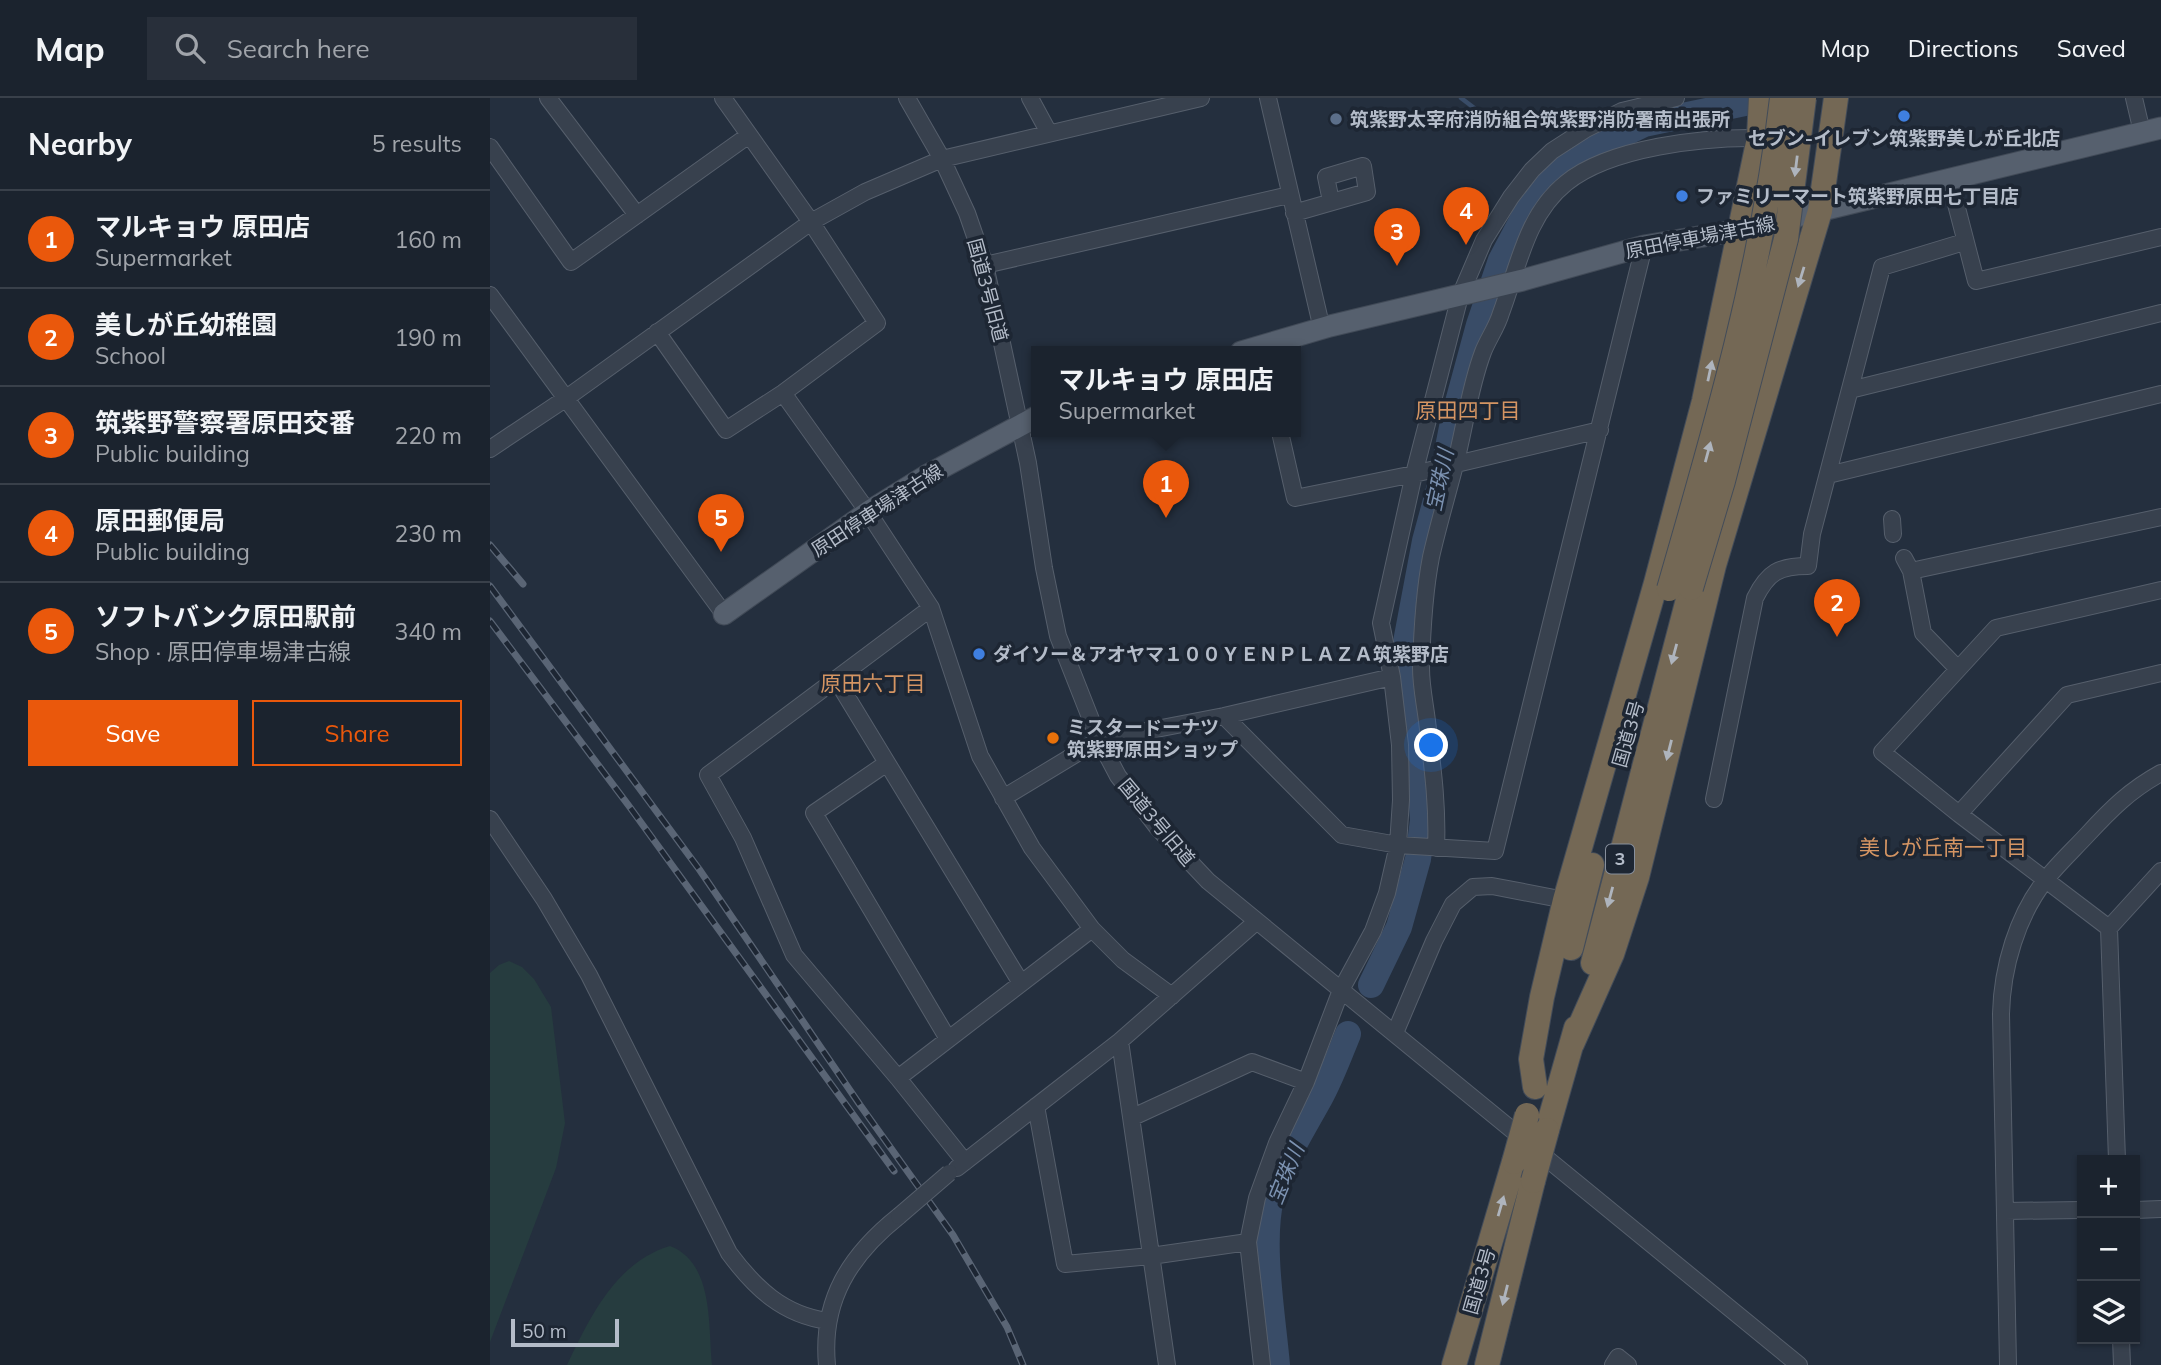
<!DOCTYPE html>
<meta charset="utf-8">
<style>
body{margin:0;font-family:Mulish,"Noto Sans JP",sans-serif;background:#282f3a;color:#f1f3f6}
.controls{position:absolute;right:21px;bottom:21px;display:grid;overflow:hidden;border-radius:0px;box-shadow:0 2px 5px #0004}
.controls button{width:63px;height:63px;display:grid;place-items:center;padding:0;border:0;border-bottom:2px solid #39404a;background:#1b232e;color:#f1f3f6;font:35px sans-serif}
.scale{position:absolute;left:21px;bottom:18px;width:108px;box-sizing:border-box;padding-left:7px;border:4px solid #b4bcc9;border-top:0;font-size:19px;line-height:24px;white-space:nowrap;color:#b4bcc9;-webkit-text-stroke:5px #1d2633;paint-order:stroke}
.you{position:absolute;left:942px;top:648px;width:24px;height:24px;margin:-18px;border:5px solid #fff;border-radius:50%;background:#1a73e8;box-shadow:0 0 0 10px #1a73e833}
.badge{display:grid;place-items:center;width:46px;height:46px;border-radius:50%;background:#ea580c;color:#fff;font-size:23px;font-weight:700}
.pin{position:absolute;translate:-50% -58px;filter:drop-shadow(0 2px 4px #0008)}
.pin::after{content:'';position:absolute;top:37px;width:24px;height:21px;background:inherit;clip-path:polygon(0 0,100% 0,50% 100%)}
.popup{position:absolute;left:541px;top:248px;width:270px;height:91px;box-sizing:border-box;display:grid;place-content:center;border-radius:0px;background:#1b232e;filter:drop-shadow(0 2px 5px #0005);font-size:23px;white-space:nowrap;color:#a0a4aa}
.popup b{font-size:26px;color:#f1f3f6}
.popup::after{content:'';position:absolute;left:50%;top:100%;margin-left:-14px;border:14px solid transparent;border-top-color:#1b232e}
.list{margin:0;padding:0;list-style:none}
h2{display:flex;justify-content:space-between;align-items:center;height:91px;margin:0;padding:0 28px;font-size:30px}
h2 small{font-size:23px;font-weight:400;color:#a0a4aa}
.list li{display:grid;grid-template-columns:46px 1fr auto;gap:21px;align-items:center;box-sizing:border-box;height:98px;padding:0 28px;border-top:2px solid #39404a}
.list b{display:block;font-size:26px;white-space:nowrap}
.list p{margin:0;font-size:23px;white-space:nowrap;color:#a0a4aa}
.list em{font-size:23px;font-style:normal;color:#a0a4aa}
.actions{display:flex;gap:14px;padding:21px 28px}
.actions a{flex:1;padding:16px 0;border:2px solid #ea580c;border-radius:0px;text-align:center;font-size:24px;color:#ea580c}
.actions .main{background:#ea580c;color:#fff}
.icon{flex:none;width:38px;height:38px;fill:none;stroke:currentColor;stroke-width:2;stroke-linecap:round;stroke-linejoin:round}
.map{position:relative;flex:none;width:1671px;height:1267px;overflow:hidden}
header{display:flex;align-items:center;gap:42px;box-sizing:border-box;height:98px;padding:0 35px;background:#1b232e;border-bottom:2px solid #39404a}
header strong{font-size:33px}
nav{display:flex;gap:38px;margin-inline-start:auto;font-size:24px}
.search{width:490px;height:63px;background:#282f3a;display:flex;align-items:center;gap:18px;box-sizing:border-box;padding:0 24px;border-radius:0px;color:#a0a4aa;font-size:26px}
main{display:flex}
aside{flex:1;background:#1b232e}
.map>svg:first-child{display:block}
.green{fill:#263c3f}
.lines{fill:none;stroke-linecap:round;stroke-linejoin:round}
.stream{stroke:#394c67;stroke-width:4.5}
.river{stroke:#394c67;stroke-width:26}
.minor-casing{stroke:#565f6c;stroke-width:18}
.major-casing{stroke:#414a57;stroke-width:23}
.highway-casing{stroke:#434c59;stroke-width:26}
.minor{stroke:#38414e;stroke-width:16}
.major{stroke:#56606e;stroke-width:21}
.highway{stroke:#746855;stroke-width:24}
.rail-casing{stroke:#5a6575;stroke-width:7}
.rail{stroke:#1d2633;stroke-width:4.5;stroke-dasharray:13;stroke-linecap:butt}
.minor-bridge-casing{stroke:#565f6c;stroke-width:18;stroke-linecap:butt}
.highway-bridge-casing{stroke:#434c59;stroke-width:26;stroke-linecap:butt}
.minor-bridge{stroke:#38414e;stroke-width:16}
.highway-bridge{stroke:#746855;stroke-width:24}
.oneway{fill:#aeb4bd}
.shop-dot{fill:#3f7fe0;stroke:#1d2633;stroke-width:2.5}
.service-dot{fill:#5c6f8a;stroke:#1d2633;stroke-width:2.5}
.food-dot{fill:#e8710a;stroke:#1d2633;stroke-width:2.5}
.labels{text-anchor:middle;stroke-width:7;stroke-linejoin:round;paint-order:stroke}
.shield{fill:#1d2633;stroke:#878f9c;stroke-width:2}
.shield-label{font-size:18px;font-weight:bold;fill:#b4bcc9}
.poi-label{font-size:19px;font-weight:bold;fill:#b4bcc9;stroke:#1d2633;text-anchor:start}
.street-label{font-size:19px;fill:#b4bcc9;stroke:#1d2633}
.neighbourhood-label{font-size:21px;fill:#d59563;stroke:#1d2633}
.water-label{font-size:21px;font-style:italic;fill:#7c92b1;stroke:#1d2633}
</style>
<header>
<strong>Map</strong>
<div class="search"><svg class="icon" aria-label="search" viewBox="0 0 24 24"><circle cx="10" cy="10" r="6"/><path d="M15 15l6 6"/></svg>Search here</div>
<nav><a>Map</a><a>Directions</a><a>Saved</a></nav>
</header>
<main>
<aside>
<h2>Nearby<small>5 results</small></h2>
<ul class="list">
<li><span class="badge">1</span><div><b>マルキョウ 原田店</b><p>Supermarket</p></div><em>160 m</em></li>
<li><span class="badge">2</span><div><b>美しが丘幼稚園</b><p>School</p></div><em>190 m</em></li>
<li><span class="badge">3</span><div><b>筑紫野警察署原田交番</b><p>Public building</p></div><em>220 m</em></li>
<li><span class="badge">4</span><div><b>原田郵便局</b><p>Public building</p></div><em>230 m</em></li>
<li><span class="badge">5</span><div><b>ソフトバンク原田駅前</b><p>Shop · 原田停車場津古線</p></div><em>340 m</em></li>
</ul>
<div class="actions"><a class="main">Save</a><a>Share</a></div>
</aside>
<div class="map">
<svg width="1671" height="1267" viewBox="0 0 1671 1267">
<rect width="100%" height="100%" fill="#242f3e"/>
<!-- green -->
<path class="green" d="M19,863L32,869L44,881L61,909L75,1025L66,1070L0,1244V875L9,867Z
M180,1148C224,1165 218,1227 222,1267H77C100,1219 126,1164 180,1148Z"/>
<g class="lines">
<!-- stream -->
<path class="stream" d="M971,0L1000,22L1031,24L1112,14L1115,16
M1126,22L1141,31"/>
<!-- river -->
<path class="river" d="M881,887L909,829L928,761L933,722L923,588L916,544L935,443L952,380L964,319L989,227L1011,162L1037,113L1052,90L1090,57L1154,26L1279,0
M787,1267C783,1220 770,1146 781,1101C790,1067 813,1031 830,1000C841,980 849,958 858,936"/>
<defs>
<path id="minor" d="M58,0L147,117
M417,0L452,61L477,115L495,167L538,365L554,470L568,538L609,642L628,678L667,729L718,783L1309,1267
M540,0L559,35
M778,0L832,231
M1644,0L1652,34
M0,49L81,164L259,37
M1460,83L1486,183L1671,139
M804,115L877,94L873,68L836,79L841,103
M495,167L799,97
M0,197L234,516
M167,234L236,332L293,295L387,225L321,124L233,0
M1360,292L1671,215
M293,295L378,414L441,510L490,658L542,750L602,831L633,862L682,898
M790,334L805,400L924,376L1110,332
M0,351L75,301L321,124L375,94L452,61L711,0
M1338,377L1671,296
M1402,421L1403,436
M1414,460L1421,473L1433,535L1467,570
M1421,473L1671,419
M441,510L218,677L253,740L304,857L408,980L475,1064
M346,581L531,885
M734,618L852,737L908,747L1005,753C1053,551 1106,350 1154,148
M397,665L324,715L458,941
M513,700L609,642L734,618L902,579
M1224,701L1265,500C1278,474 1289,468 1318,468L1322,436L1392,169L1474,144
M1469,716L1577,597L1671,575
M0,721L54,801L99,877L239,1155C265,1190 293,1217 338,1223
M946,750C948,707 942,665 937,623C935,606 931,588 931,570C932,533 934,495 941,459C948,428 957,398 965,367C975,329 979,291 993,254C998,241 1007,229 1011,215C1028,170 1036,117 1076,85C1120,49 1215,39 1269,40
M1619,830L1469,716L1392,654L1506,530L1671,492
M905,935L944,843L963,806L983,789L1002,788L1075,802
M630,943L677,1267
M408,980L602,831
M546,1008L575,1166L661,1158L758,1144
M643,1019L762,964L816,984
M1627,1062L1619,830L1671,773
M467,1070L630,943L767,823
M1645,1112L1671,1111
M1515,1113L1592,1112
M1631,1241L1632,1267
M337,1267C331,1202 360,1157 409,1118
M772,1267L758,1144L767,1100L787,1045L816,984L851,892L883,833L897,795L908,747L911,702L910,647L902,579L891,525L924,376L970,198L994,142L1021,99L1042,72L1062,53L1096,31L1132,13L1186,0
M1123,1267L1128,1259L1138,1267
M1518,1267L1511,916C1512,870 1527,817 1557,780C1569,765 1584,751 1597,737C1621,711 1640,692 1671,675"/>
<path id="major" d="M751,254L840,228L1033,182L1154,148L1250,132L1671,30
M234,516L378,414L436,378L546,319"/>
<path id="highway" d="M1081,850L1102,767
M1103,865L1201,490
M1082,946L1122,856L1147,779L1224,467L1330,113L1346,0
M1045,989L1041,961L1052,899L1075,802L1166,485L1214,303L1269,40L1271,0
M1057,1032L1086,930
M964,1267L1024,1064
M997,1267L1043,1083"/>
</defs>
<!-- minor casing -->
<use href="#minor" class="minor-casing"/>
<!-- major casing -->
<use href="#major" class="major-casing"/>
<!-- highway casing -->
<use href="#highway" class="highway-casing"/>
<!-- minor -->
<use href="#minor" class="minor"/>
<!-- major -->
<use href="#major" class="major"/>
<!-- highway -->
<use href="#highway" class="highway"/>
<defs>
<path id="rail" d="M0,447L33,486
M0,488L209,771L370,1007L463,1137L517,1229L533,1267
M0,523L139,708L404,1073"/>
</defs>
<!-- rail casing -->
<use href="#rail" class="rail-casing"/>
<!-- rail -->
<use href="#rail" class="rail"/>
<defs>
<path id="minor-bridge" d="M409,1118L459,1075"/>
<path id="highway-bridge" d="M1201,490L1233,383L1296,141L1314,0
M1179,491C1226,329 1273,168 1292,0
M1024,1064L1037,1017
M1043,1083L1057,1032"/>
</defs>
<!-- minor-bridge casing -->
<use href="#minor-bridge" class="minor-bridge-casing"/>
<!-- highway-bridge casing -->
<use href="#highway-bridge" class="highway-bridge-casing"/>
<!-- minor-bridge -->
<use href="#minor-bridge" class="minor-bridge"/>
<!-- highway-bridge -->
<use href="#highway-bridge" class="highway-bridge"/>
</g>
<!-- one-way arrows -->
<defs><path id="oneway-solid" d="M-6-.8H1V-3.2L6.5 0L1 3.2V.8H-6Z" transform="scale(1.75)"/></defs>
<g class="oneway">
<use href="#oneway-solid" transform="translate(1306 68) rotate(97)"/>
<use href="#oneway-solid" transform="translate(1311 179) rotate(107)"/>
<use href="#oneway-solid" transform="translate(1220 273) rotate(-78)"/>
<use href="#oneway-solid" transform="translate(1218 354) rotate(-75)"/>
<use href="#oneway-solid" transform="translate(1184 556) rotate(105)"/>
<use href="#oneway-solid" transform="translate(1179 652) rotate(104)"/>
<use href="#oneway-solid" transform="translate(1120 799) rotate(105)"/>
<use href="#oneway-solid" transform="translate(1011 1108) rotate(-74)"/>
<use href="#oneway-solid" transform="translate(1015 1197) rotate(104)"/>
</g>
<!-- markers -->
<g class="shop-dot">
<circle cx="1414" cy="18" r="7"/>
<circle cx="1192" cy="98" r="7"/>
<circle cx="489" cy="556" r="7"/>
</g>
<circle class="service-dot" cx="846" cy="21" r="7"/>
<circle class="food-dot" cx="563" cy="640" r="7"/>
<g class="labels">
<!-- shield labels -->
<rect class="shield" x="1116" y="746.5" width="28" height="29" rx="5"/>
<g class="shield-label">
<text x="1130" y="767">3</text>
</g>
<!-- poi labels -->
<g class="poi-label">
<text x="860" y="28">筑紫野太宰府消防組合筑紫野消防署南出張所</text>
<text x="1414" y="47" text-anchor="middle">セブン-イレブン筑紫野美しが丘北店</text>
<text x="1206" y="105">ファミリーマート筑紫野原田七丁目店</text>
<text x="503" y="563">ダイソー＆アオヤマ１００ＹＥＮＰＬＡＺＡ筑紫野店</text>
<text x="577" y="636">ミスタードーナツ<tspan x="577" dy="22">筑紫野原田ショップ</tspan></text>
</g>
<!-- street labels -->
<g class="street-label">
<text transform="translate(1210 139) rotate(-11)" y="7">原田停車場津古線</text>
<text transform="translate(498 192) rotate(75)" y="7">国道3号旧道</text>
<text transform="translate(387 412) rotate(-33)" y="7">原田停車場津古線</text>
<text transform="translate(1138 636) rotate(-74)" y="7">国道3号</text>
<text transform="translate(667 724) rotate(50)" y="7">国道3号旧道</text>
<text transform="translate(989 1183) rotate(-74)" y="7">国道3号</text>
</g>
<!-- neighbourhood labels -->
<g class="neighbourhood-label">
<text x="978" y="320">原田四丁目</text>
<text x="383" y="593">原田六丁目</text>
<text x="1453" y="757">美しが丘南一丁目</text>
</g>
<!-- water labels -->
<g class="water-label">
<text transform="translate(950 382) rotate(-78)" y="7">宝珠川</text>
<text transform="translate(796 1076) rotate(-68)" y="7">宝珠川</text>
</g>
</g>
</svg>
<div class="controls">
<button>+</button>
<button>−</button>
<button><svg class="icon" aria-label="layers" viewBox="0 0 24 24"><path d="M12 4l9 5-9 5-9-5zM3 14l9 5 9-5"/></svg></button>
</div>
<div class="scale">50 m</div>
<div class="you"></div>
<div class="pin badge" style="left:676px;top:420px">1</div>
<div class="popup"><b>マルキョウ 原田店</b>Supermarket</div>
<div class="pin badge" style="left:1347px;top:539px">2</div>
<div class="pin badge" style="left:907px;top:168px">3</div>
<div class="pin badge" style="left:976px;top:147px">4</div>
<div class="pin badge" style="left:231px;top:454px">5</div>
</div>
</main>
